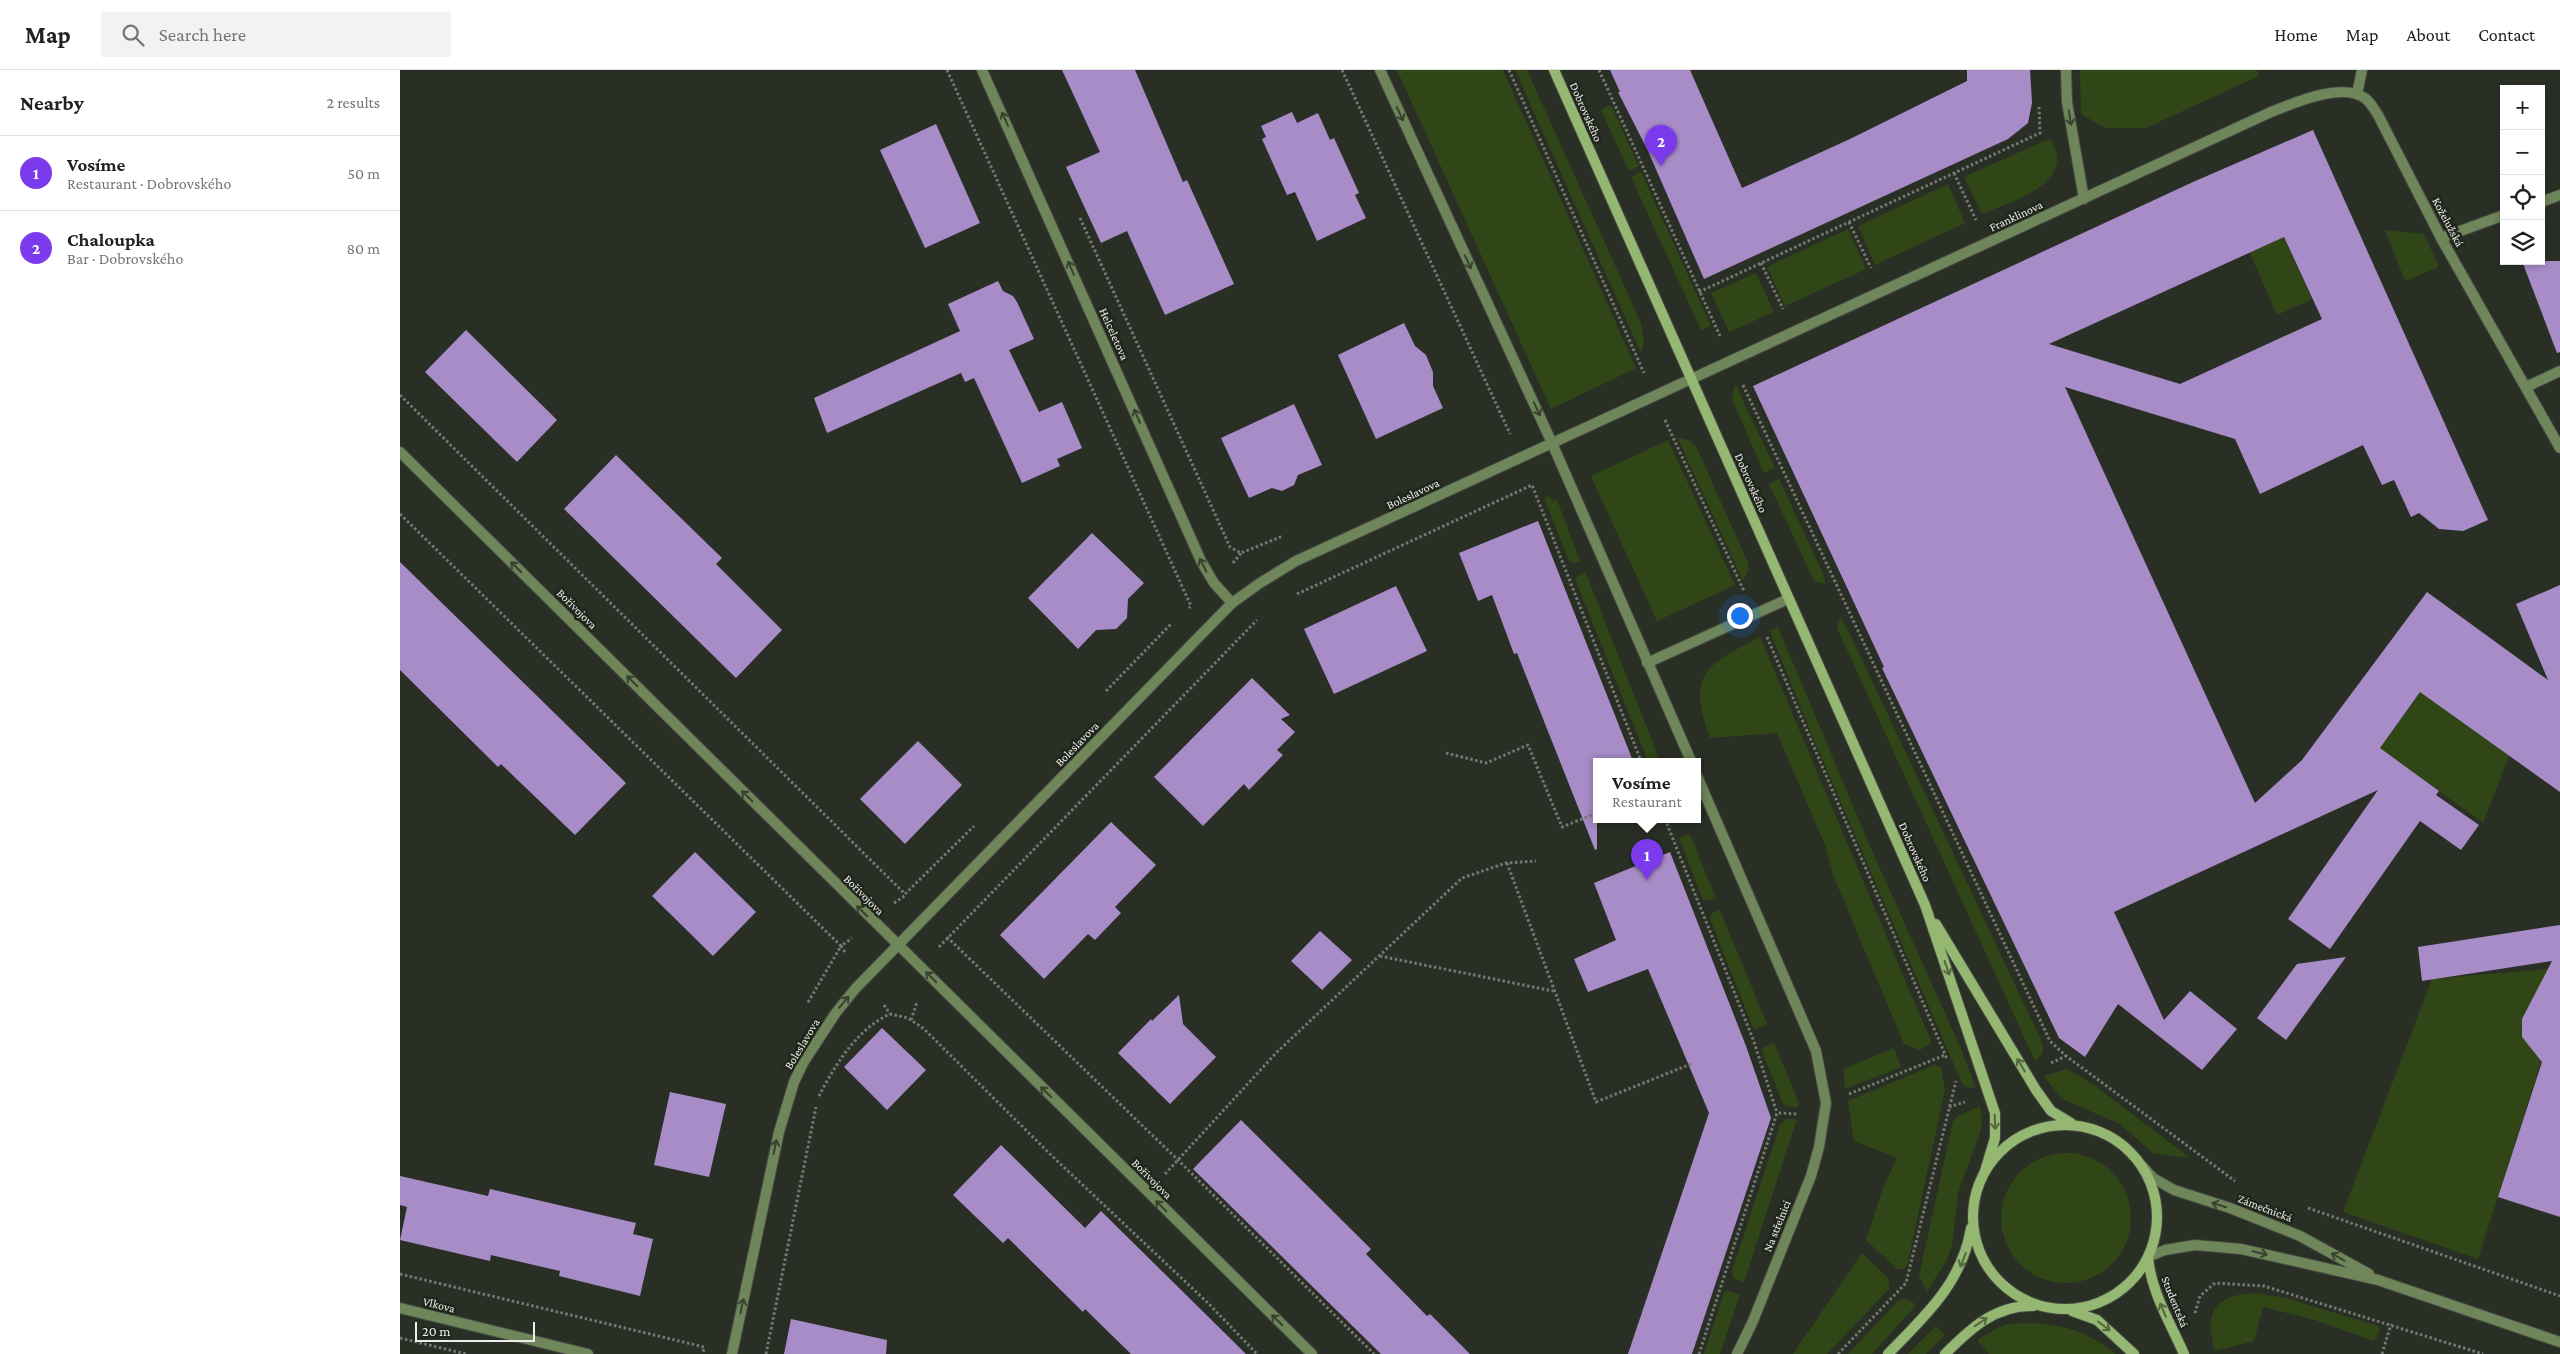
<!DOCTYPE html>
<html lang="en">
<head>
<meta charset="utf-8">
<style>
  body { margin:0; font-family:"Crimson Pro",serif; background:#f2f2f2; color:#202124 }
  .controls { position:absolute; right:15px; top:15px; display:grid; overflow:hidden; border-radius:0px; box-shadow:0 2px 8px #0003 }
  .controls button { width:45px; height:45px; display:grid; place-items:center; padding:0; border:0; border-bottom:1px solid #e0e0e0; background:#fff; color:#202124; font:25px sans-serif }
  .scale { position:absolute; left:15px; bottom:12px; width:120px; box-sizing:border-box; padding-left:5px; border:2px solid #ecefe9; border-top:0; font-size:14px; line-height:18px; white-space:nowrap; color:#ecefe9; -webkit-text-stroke:4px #21261c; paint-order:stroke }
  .you { position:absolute; left:1339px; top:545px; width:18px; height:18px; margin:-12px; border:4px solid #fff; border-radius:50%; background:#1a73e8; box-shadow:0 0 0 8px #1a73e833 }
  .badge { display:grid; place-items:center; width:32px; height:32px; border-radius:50%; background:#7c3aed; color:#fff; font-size:16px; font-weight:700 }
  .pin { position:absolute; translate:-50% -41px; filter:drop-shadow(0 1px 2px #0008) }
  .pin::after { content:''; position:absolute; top:26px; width:18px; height:15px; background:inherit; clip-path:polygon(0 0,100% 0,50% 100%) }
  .popup { position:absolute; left:1193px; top:688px; width:108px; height:65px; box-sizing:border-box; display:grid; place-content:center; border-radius:0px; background:#fff; filter:drop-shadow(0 1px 4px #0005); font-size:16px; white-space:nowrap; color:#757577 }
  .popup b { font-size:19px; color:#202124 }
  .popup::after { content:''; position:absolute; left:50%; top:100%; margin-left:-10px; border:10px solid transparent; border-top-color:#fff }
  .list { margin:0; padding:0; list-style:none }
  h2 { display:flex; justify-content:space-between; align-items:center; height:65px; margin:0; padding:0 20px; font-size:21px }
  h2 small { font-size:16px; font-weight:400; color:#757577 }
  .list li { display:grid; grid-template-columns:32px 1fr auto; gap:15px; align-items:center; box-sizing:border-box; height:75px; padding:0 20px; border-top:1px solid #e0e0e0 }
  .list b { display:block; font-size:19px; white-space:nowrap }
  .list p { margin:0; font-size:16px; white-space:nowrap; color:#757577 }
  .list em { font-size:16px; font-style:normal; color:#757577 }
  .icon { flex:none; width:28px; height:28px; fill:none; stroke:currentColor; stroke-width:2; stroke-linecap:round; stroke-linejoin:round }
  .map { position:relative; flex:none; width:2160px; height:1284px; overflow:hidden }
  header { display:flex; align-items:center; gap:30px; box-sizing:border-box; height:70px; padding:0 25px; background:#fff; border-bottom:1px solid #e0e0e0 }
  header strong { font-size:24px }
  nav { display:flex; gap:28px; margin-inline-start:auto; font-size:18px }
  .search { width:350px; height:45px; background:#f2f2f2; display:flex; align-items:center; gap:12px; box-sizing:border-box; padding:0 18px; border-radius:0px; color:#757577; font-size:19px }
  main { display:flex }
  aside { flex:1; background:#fff }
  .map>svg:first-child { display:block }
  .green { fill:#304616 }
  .building { fill:#a78cc7; fill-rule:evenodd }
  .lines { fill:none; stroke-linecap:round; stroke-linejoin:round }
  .street-casing { stroke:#454a41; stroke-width:12 }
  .secondary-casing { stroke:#454a41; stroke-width:12 }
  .path { stroke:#747971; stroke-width:3; stroke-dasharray:2.5 2.5; stroke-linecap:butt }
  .street { stroke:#6f855a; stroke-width:10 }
  .secondary { stroke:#94b771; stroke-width:10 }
  .oneway { stroke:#38422f }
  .oneway2 { stroke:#556742 }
  .labels { text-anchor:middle; stroke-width:5; stroke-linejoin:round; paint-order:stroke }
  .street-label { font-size:12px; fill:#ecefe9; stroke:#21261c }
</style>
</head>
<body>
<header>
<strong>Map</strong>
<div class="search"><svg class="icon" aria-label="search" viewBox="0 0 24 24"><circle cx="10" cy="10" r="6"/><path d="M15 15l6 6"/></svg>Search here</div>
<nav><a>Home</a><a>Map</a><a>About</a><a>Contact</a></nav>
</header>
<main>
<aside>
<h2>Nearby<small>2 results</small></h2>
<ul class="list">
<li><span class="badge">1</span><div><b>Vosíme</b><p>Restaurant · Dobrovského</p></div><em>50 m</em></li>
<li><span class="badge">2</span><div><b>Chaloupka</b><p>Bar · Dobrovského</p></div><em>80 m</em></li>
</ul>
</aside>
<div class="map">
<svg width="2160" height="1284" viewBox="0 0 2160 1284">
  <rect width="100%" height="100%" fill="#2a2f26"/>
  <g class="green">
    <path d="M 997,0 L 1103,0 L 1236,298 L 1151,339 Z"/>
    <path d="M 1115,0 L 1127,0 L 1241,253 L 1244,272 L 1241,283 Z"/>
    <path d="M 1680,0 L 1857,0 L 1859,6 L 1746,58 L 1705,58 L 1681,44 Z"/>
    <path d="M 1211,35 L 1239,96 L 1229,101 L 1201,40 Z"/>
    <path d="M 1652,70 C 1653,75 1656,80 1657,85 C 1662,118 1605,134 1582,144 L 1564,107 L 1644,71 Z"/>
    <path d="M 1241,102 L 1311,256 L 1301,260 L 1231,107 Z"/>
    <path d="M 1548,114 L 1565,153 L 1475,195 L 1458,156 Z"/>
    <path d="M 1448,159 L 1466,199 L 1385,236 L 1367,197 Z"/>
    <path d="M 1985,160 L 2024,164 L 2039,197 L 2005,211 Z"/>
    <path d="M 1881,161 L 1912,229 L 1877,245 L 1843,167 Z"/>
    <path d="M 1356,203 L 1374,242 L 1329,262 L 1311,223 Z"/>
    <path d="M 1335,314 L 1375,398 L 1364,403 L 1332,329 Z"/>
    <path d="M 1277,367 L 1288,370 L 1296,376 L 1348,493 L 1348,501 L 1343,511 Z"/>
    <path d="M 1268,370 L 1335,515 L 1257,551 L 1191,406 Z"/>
    <path d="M 1379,409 L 1421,499 L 1426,514 L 1414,511 L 1369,414 Z"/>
    <path d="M 1149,425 L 1152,431 L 1157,430 L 1180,491 L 1174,493 L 1169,491 L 1144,428 Z"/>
    <path d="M 1185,501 L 1260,691 L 1248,691 L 1175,509 Z"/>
    <path d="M 1440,547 L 1450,564 L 1640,968 C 1644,978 1645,984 1635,991 L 1437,558 Z"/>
    <path d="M 1378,557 L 1469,774 L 1561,979 L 1576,1018 L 1565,1017 L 1561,1011 L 1411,663 L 1370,561 Z"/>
    <path d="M 1360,567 L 1530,969 L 1531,973 L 1520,980 L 1504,974 L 1433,805 L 1425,775 L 1377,663 L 1310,668 C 1286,604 1306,595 1360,567 Z"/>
    <path d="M 2040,594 L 2109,686 L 2083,753 L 1980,678 Z"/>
    <path d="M 1290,764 L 1316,829 L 1303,830 L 1279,768 Z"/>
    <path d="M 1320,840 L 1367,954 L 1354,960 L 1310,849 L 1312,843 Z"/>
    <path d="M 2157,898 L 2122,949 L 2122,967 L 2144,983 L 2078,1189 L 1943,1142 L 2032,909 Z"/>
    <path d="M 1374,973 L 1399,1033 L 1398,1037 L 1388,1037 L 1383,1034 L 1361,979 Z"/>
    <path d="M 1494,978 L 1501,997 L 1445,1019 L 1443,999 Z"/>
    <path d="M 1534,995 L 1541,997 L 1545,1020 L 1507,1196 L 1504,1199 L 1497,1199 L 1466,1170 L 1483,1118 L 1497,1088 L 1454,1071 L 1448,1031 Z"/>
    <path d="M 1667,999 L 1694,1015 L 1789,1087 L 1788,1088 L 1753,1083 L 1720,1054 L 1662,1029 L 1644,1006 Z"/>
    <path d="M 1580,1036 L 1582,1053 L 1580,1063 L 1558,1123 L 1552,1176 L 1547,1190 L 1527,1221 L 1519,1206 L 1553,1051 L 1560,1045 Z"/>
    <path d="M 1386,1049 L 1397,1049 L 1344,1212 L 1333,1208 L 1332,1201 L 1380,1055 Z"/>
    <circle cx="1666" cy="1148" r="65"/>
    <path d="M 1462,1183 L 1489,1209 L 1489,1219 L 1427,1284 L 1393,1284 Z"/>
    <path d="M 1328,1221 L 1340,1224 L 1320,1284 L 1304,1284 L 1324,1223 Z"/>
    <path d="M 1855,1223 L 1886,1228 L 1981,1257 L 1974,1271 L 1915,1250 L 1863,1237 L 1854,1271 L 1815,1281 C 1804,1243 1814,1225 1855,1223 Z"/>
    <path d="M 1508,1229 L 1516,1235 L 1472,1284 L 1448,1284 L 1499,1230 Z"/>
    <path d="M 1607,1254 C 1649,1251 1682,1256 1715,1284 L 1589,1284 L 1577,1270 L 1597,1258 Z"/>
    <path d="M 1536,1256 L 1545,1265 L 1526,1284 L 1508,1284 Z"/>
  </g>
  <g class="building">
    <path d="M 662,0 L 735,0 L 783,112 L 787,110 L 834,214 L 765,245 L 727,161 L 701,173 L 666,97 L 700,82 Z"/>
    <path d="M 1210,0 L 1290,0 L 1342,118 L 1450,69 L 1567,11 L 1567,0 L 1630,0 L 1632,33 L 1628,53 L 1608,69 L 1304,209 L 1248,81 L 1218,22 L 1220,22 Z"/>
    <path d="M 892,42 L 897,53 L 918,43 L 930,70 L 934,68 L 959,123 L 955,125 L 966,148 L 917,171 L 895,122 L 887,125 L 862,69 L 866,67 L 861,56 Z"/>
    <path d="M 536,54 L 580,153 L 525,178 L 480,80 Z"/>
    <path d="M 1913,60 L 2088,450 L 2063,461 L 2039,459 L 2019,443 L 2011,447 L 1994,410 L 1982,415 L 1963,375 L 1860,424 L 1835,369 L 1665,317 L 1855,733 L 1902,690 L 2027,522 L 2148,610 L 2116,534 L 2160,515 L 2160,722 L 2020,622 L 1980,678 L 2039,721 L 2036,725 L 2079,755 L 2061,780 L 2020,751 L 1930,879 L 1888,849 L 1978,720 L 1714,842 L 1764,950 L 1790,921 L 1837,959 L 1802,1000 L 1718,934 L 1685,987 L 1659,968 L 1482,598 L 1484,597 L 1353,316 L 1793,112 ZM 1884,167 L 1922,249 L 1780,314 L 1649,274 Z"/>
    <path d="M 2122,191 L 2160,191 L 2160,282 L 2157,283 Z"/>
    <path d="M 598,211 L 603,221 L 613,226 L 617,232 L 634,269 L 609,280 L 639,342 L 662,332 L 682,378 L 657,389 L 660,396 L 622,413 L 574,308 L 565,312 L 561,303 L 427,363 L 414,328 L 560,261 L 548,234 Z"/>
    <path d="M 1004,253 L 1015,276 L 1026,285 L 1033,302 L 1033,316 L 1043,338 L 976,369 L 938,285 Z"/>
    <path d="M 66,260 L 157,350 L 117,392 L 25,302 Z"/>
    <path d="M 894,334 L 922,395 L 898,405 L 894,415 L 882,421 L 872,418 L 849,428 L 821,368 Z"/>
    <path d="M 216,385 L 322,488 L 316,494 L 382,560 L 336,608 L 164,439 Z"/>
    <path d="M 1138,451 L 1233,691 L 1197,691 L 1197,779 L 1195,780 L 1117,583 L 1114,584 L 1092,525 L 1078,531 L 1059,483 Z"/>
    <path d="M 692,463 L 744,513 L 728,529 L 727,548 L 716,559 L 696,560 L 678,579 L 628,528 Z"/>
    <path d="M 0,492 L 226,713 L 175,765 L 101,694 L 98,697 L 0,600 Z"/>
    <path d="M 996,516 L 1027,581 L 934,624 L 904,559 Z"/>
    <path d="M 852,608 L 890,645 L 881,649 L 895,662 L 877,680 L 883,685 L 849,720 L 844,714 L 803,756 L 754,707 Z"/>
    <path d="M 518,671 L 562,715 L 505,774 L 460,729 Z"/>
    <path d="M 711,752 L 756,795 L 715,837 L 721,843 L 695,870 L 688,864 L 644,909 L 600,865 Z"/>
    <path d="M 295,782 L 356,842 L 313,886 L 252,826 Z"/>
    <path d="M 1270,782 L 1346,976 L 1371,1048 L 1292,1284 L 1228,1284 L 1309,1043 L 1248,899 L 1188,922 L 1174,889 L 1216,870 L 1194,813 Z"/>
    <path d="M 2160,855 L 2160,1147 L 2098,1127 L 2142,992 L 2122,967 L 2122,949 L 2152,891 L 2022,911 L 2018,877 Z"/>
    <path d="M 920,861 L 952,890 L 922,920 L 891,891 Z"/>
    <path d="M 1946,887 L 1886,970 L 1857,948 L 1897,894 Z"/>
    <path d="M 779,925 L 783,954 L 816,987 L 770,1034 L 718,983 L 751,949 L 752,951 Z"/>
    <path d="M 482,958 L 526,1000 L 487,1040 L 444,997 Z"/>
    <path d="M 270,1022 L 326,1034 L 309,1107 L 254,1095 Z"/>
    <path d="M 841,1050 L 971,1179 L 966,1184 L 1027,1246 L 1030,1244 L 1070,1284 L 981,1284 L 793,1099 Z"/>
    <path d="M 601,1075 L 685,1158 L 701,1141 L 846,1284 L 731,1284 L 685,1239 L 683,1242 L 608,1168 L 603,1173 L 553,1125 Z"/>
    <path d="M 0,1106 L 88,1126 L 90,1119 L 236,1153 L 233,1164 L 253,1169 L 240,1226 L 159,1206 L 160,1201 L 91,1185 L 90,1191 L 0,1170 L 7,1137 L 0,1135 Z"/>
    <path d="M 391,1249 L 487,1270 L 486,1284 L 384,1284 Z"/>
  </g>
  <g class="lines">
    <defs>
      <g id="street">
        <path d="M 582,0 L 801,491 L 814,513 L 832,533"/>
        <path d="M 980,0 L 1152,373 L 1291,691"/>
        <path d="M 1666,0 L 1667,32 L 1684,129"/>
        <path d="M 1957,24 L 1962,0"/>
        <path d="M 2141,132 L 2160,125"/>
        <path d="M 2041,168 L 2104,145"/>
        <path d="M 2126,317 L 2160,301"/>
        <path d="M 0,382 L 912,1284"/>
        <path d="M 1247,593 L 1388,529"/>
        <path d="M 1297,706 L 1416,981 L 1426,1033 L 1419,1077 L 1411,1106 L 1353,1251 L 1337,1284"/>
        <path d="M 1741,1095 L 1753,1108 L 1774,1120 L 1830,1138 L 1900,1166 L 1969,1204"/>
        <path d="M 1748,1187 L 1765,1180 L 1795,1175 L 1841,1179 L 1978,1210 L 2160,1272"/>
        <path d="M 0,1238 L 188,1284"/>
        <path d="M 332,1284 L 379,1062 L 394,1012 L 403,993 L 435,944 L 455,919 L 832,533 L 860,513 L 896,491 L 1871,42 C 1894,33 1943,11 1966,29 C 1971,33 1974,39 1978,45 L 2041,168 L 2160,378"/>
      </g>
      <g id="secondary">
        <path d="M 1154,0 L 1525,835 L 1595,1043 L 1595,1068 L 1585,1101"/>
        <path d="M 1536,854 L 1636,1020 L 1651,1041 L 1671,1053"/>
        <circle cx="1665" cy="1147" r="92"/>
        <path d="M 1748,1187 C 1751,1222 1770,1252 1784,1284"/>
        <path d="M 1672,1241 L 1697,1250 L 1734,1284"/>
        <path d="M 1488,1284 C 1525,1246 1562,1213 1571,1158"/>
        <path d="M 1545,1284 C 1570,1259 1595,1235 1633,1236"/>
      </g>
    </defs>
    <use href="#street" class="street-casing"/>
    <use href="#secondary" class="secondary-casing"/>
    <g class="path">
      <path d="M 547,0 L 791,536 L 789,538"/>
      <path d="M 942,0 L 1110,364"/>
      <path d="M 1109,0 L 1244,303"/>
      <path d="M 1199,0 L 1320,266"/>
      <path d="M 1554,103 L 1576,150"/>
      <path d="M 680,148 L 830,477 L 841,483 L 883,466"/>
      <path d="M 1449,152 L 1471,198"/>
      <path d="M 1361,193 L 1383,239"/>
      <path d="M 1299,222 L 1640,63 L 1639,37"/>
      <path d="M 1343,315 L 1650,971 L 1666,986 L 1835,1111"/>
      <path d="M 0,325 L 505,824 L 574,756"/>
      <path d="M 1265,350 L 1344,521"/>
      <path d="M 0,444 L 441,876 L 407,934"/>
      <path d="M 833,493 L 841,483"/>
      <path d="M 897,524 L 1132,415 L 1241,691"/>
      <path d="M 1367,567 L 1547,989"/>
      <path d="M 706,621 L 771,554"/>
      <path d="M 1046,683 L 1086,693 L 1128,675 L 1162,757 L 1197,743"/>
      <path d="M 1265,749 L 1353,969 L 1377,1043"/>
      <path d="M 1107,793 L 1196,1032 L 1291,994"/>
      <path d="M 494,833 L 506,825"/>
      <path d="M 547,867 L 778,1090 L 974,1284"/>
      <path d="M 539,877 L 857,550"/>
      <path d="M 445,882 L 441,876 L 452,868"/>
      <path d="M 980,886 L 1153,921"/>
      <path d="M 484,935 L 490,944"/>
      <path d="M 511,950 L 517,932"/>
      <path d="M 1651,993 L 1666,986"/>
      <path d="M 1449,1024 L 1545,985"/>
      <path d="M 419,1026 C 435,995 457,959 490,944 L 508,948 L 524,959 L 651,1085 L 809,1234 L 857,1284"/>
      <path d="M 1549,1037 L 1565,1032"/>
      <path d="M 765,1104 L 877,982 L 1062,808 L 1106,793 L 1136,791"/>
      <path d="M 1908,1138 L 2160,1226"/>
      <path d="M 0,1204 L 304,1277 L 303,1284"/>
      <path d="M 1795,1243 L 1800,1226 L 1815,1213 L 1864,1216 L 2083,1284"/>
      <path d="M 0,1268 L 66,1284"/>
      <path d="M 366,1284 L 416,1037"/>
      <path d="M 1299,1284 L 1377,1043 L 1397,1044"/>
      <path d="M 1438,1284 L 1506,1213 L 1556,1011"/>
      <path d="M 1982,1284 L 1991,1254"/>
    </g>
    <use href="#street" class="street"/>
    <use href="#secondary" class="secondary"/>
  </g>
  <defs><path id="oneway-shaft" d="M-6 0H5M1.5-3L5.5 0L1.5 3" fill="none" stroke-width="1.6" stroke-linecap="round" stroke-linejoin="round" transform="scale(1.25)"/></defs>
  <g class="oneway">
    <use href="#oneway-shaft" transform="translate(1000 44) rotate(65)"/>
    <use href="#oneway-shaft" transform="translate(1670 48) rotate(81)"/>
    <use href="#oneway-shaft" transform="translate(605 49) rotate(-114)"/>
    <use href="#oneway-shaft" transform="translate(1068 192) rotate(65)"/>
    <use href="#oneway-shaft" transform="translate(671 198) rotate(-114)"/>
    <use href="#oneway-shaft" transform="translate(1137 339) rotate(65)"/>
    <use href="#oneway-shaft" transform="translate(737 346) rotate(-114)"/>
    <use href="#oneway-shaft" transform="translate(803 495) rotate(-117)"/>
    <use href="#oneway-shaft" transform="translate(116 497) rotate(-135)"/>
    <use href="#oneway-shaft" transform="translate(232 611) rotate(-135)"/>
    <use href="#oneway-shaft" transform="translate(347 726) rotate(-135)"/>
    <use href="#oneway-shaft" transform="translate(462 841) rotate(-135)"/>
    <use href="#oneway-shaft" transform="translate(531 907) rotate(-135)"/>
    <use href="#oneway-shaft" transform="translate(444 932) rotate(-50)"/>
    <use href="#oneway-shaft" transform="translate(646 1022) rotate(-135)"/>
    <use href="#oneway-shaft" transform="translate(375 1077) rotate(-78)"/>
    <use href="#oneway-shaft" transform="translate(1819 1135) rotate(-162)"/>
    <use href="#oneway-shaft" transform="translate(761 1136) rotate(-135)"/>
    <use href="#oneway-shaft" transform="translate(1860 1183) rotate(13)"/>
    <use href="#oneway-shaft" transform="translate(1938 1187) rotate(-150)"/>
    <use href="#oneway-shaft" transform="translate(342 1236) rotate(-78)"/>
    <use href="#oneway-shaft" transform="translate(877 1250) rotate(-135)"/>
  </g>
  <g class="oneway2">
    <use href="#oneway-shaft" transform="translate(1547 898) rotate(71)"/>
    <use href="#oneway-shaft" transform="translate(1621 995) rotate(-121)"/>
    <use href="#oneway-shaft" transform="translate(1595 1052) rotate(88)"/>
    <use href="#oneway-shaft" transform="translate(1563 1190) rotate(112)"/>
    <use href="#oneway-shaft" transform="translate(1763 1240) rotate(-113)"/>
    <use href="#oneway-shaft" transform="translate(1581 1252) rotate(-34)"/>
    <use href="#oneway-shaft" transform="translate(1704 1256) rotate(37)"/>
  </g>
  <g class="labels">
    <g class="street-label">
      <text transform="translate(1186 42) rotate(66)" y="4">Dobrovského</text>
      <text transform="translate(1616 146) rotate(-25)" y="4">Franklinova</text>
      <text transform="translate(2048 152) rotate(62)" y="4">Koželužská</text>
      <text transform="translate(714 264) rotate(66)" y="4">Helceletova</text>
      <text transform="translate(1351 413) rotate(66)" y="4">Dobrovského</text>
      <text transform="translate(1013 424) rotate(-25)" y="4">Boleslavova</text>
      <text transform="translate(177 539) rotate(45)" y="4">Bořivojova</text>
      <text transform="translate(677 674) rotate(-46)" y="4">Boleslavova</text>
      <text transform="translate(1515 782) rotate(66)" y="4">Dobrovského</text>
      <text transform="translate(464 825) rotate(45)" y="4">Bořivojova</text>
      <text transform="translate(402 974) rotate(-59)" y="4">Boleslavova</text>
      <text transform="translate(752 1109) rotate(45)" y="4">Bořivojova</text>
      <text transform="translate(1865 1138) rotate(21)" y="4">Zámečnická</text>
      <text transform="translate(1377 1156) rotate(-68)" y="4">Na střelnici</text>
      <text transform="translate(1775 1232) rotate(68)" y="4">Studentská</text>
      <text transform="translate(39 1235) rotate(14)" y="4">Vlkova</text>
    </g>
  </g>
</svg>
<div class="controls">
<button>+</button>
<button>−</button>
<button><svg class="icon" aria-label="locate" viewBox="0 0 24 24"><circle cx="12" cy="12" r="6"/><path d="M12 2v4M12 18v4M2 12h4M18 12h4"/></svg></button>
<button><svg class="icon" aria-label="layers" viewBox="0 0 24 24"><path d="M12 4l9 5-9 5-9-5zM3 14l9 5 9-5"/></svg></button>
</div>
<div class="scale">20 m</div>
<div class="you"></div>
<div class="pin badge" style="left:1247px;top:810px">1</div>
<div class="popup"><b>Vosíme</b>Restaurant</div>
<div class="pin badge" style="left:1261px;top:96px">2</div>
</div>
</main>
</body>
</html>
